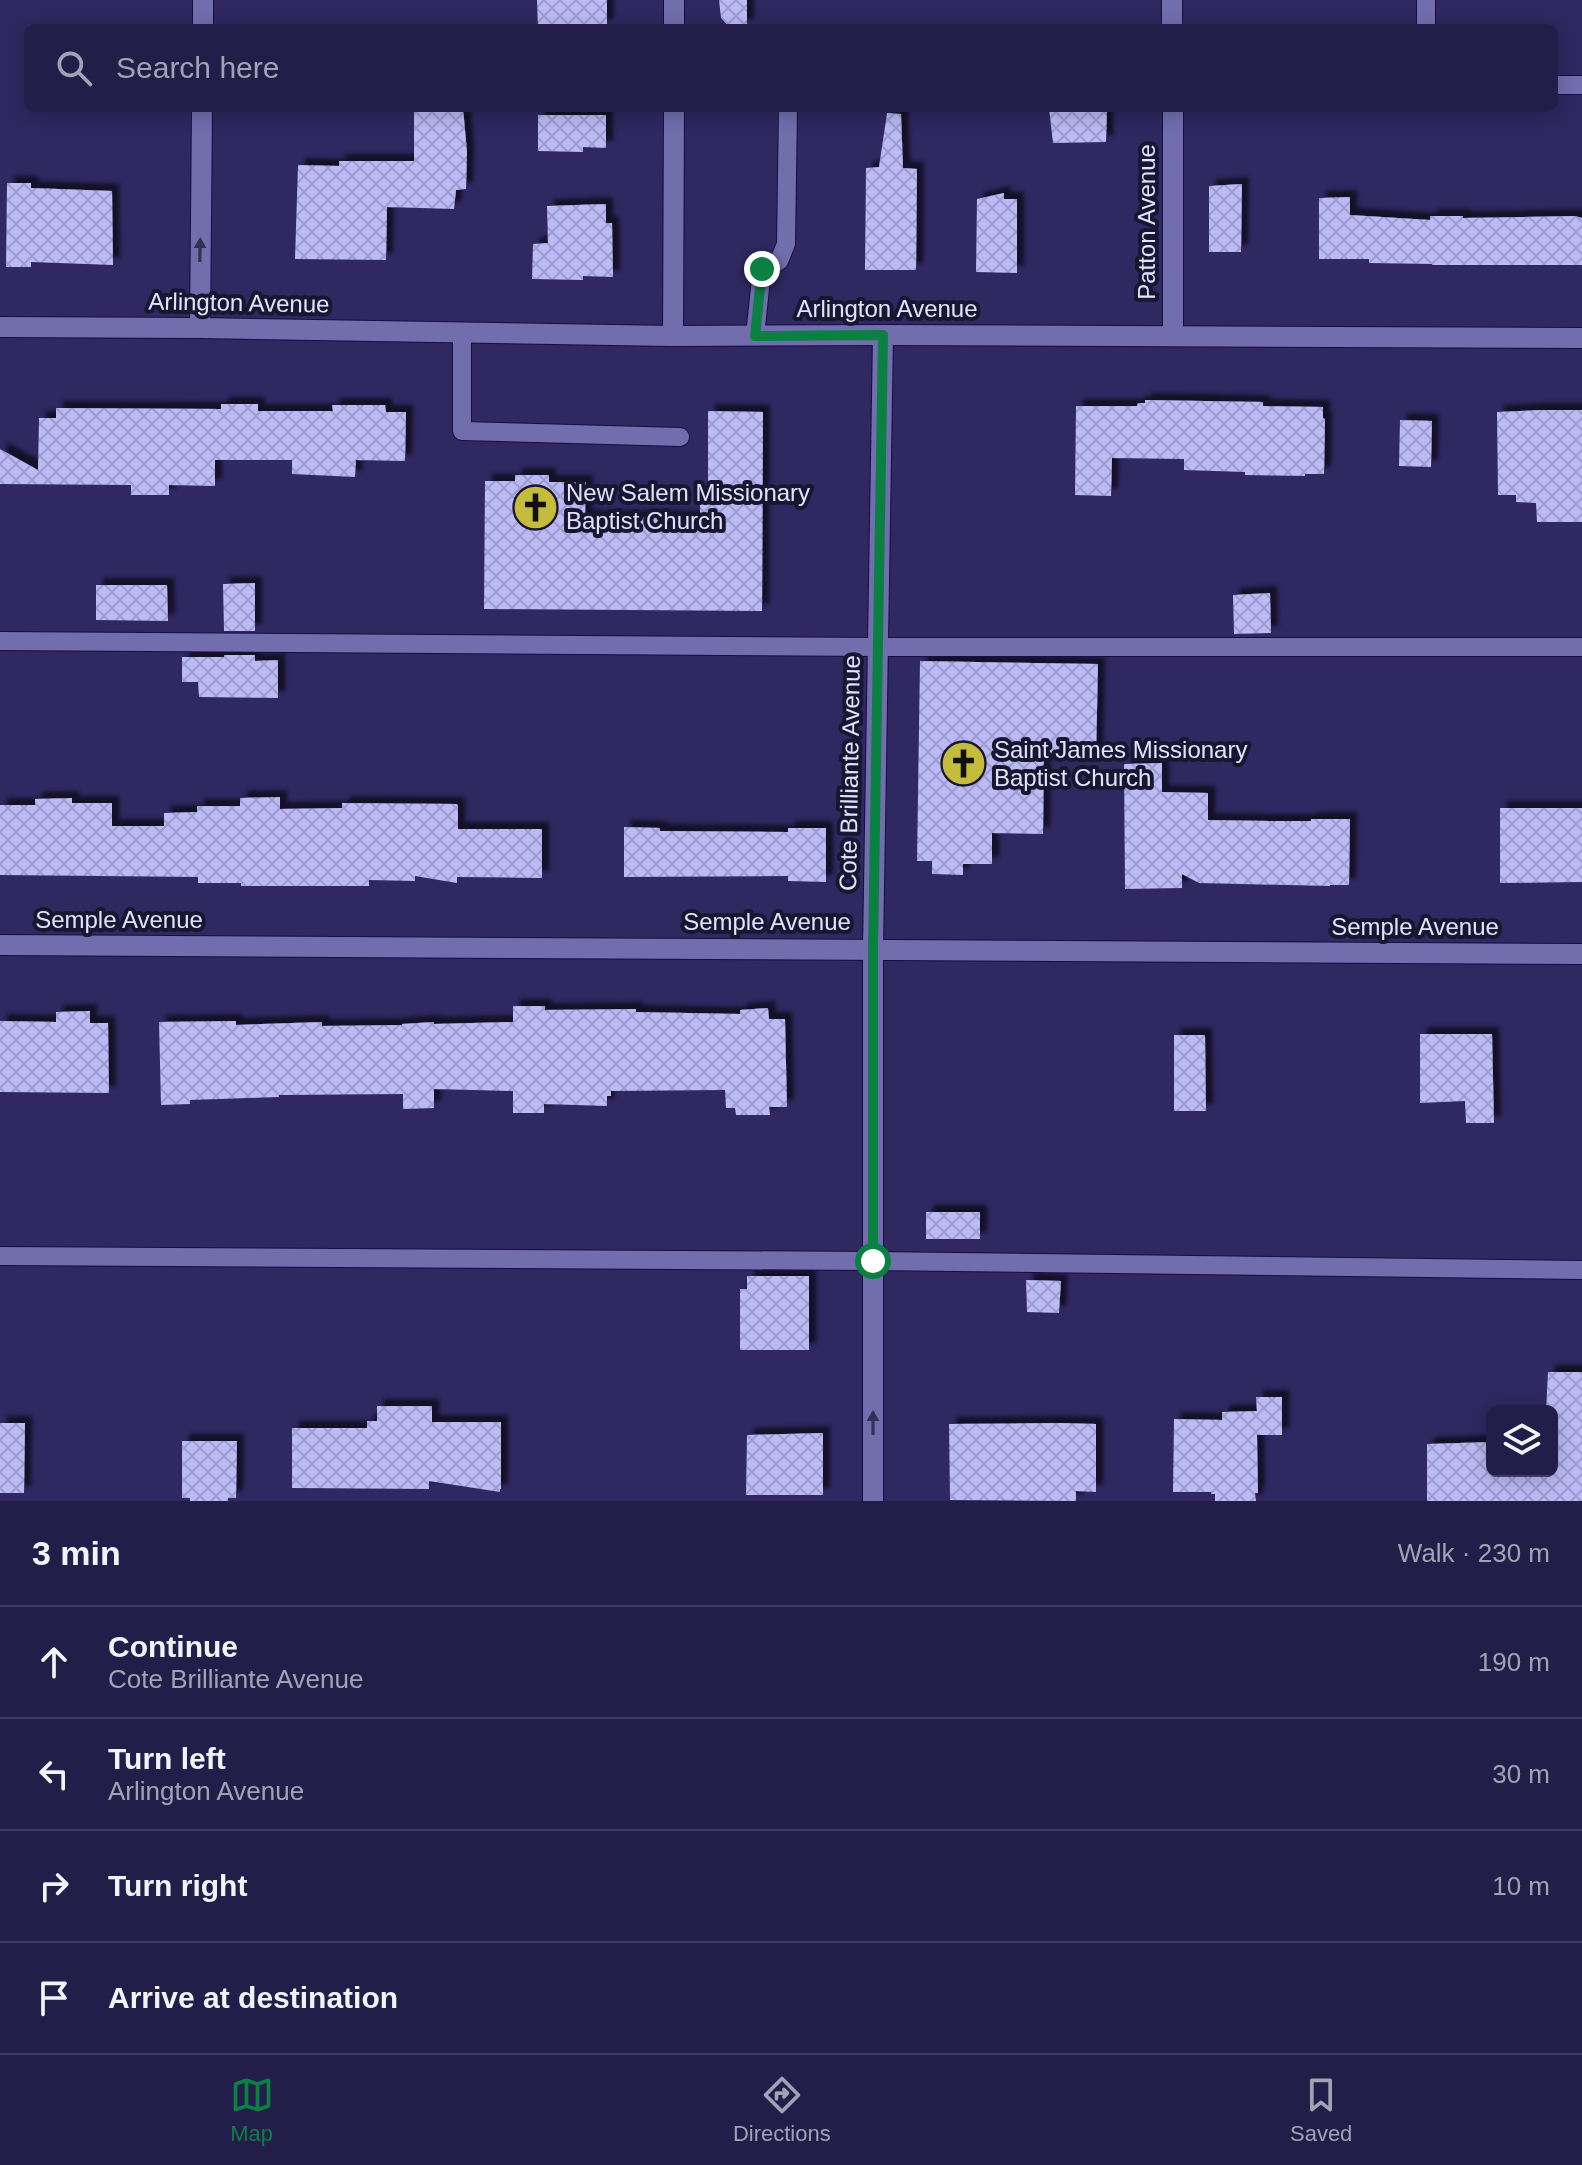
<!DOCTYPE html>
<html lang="en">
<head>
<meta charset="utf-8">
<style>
  body { margin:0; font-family:Arial,sans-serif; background:#2b2750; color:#f1f3f6 }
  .controls { position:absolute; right:24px; bottom:24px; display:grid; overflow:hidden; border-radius:12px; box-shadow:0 4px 20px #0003 }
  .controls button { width:72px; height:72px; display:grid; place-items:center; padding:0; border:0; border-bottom:2px solid #403c61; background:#231e49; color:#f1f3f6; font:40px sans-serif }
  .stop { position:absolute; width:24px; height:24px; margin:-18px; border:6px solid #0b8043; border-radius:50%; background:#fff }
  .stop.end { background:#0b8043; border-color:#fff; box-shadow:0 2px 8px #0008 }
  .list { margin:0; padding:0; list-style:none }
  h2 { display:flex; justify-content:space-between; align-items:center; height:104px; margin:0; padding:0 32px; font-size:34px }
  h2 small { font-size:26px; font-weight:400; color:#a3a2b4 }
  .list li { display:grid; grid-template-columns:52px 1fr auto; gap:24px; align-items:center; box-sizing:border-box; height:112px; padding:0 32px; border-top:2px solid #403c61 }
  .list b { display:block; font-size:30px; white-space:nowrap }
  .list p { margin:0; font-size:26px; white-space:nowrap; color:#a3a2b4 }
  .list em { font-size:26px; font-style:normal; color:#a3a2b4 }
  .icon { flex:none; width:44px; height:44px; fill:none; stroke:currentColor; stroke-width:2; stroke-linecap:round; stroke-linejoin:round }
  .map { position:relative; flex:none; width:1582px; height:1501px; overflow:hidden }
  .search { position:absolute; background:#231e49; box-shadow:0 4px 20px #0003; left:24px; right:24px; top:24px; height:88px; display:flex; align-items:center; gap:20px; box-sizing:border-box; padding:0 28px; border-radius:12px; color:#a3a2b4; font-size:30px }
  .sheet { height:552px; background:#231e49 }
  nav { display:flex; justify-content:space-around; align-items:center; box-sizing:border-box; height:112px; border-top:2px solid #403c61; background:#231e49; font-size:22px; color:#a3a2b4 }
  nav a { display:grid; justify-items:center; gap:4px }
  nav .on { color:#0b8043 }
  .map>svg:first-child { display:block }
  .building { fill:url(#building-cross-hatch); filter:url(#shadow) }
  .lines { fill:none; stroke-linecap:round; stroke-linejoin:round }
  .lane-casing { stroke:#190c44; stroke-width:20 }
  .street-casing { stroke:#190c44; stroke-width:22 }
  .lane { stroke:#726eae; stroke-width:18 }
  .street { stroke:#726eae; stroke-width:20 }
  .oneway { fill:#333056 }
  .route { stroke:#0b8043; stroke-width:10 }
  .labels { text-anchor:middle; stroke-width:8; stroke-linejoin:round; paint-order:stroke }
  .street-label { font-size:24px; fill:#e2e2ff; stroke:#181630 }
  .poi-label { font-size:24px; fill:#e2e2ff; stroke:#181630; text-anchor:start }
</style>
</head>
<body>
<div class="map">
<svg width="1582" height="1501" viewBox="0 0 1582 1501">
  <defs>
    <pattern id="building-cross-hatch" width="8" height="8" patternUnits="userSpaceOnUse" patternTransform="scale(2)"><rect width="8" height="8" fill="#bbbaf6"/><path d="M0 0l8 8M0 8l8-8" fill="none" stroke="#9d9ccc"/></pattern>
    <filter id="shadow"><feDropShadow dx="7" dy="-7" stdDeviation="2" flood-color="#0009"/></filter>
  </defs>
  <rect width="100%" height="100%" fill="#2f2861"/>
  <g class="building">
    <path d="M 537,0 L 607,0 L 607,26 L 538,28 Z"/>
    <path d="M 719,0 L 747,0 L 747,26 L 729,27 L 721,18 Z"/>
    <path d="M 414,108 L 463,108 L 467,152 L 466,189 L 456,190 L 454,209 L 387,207 L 386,260 L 295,259 L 298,165 L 339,166 L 339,161 L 414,161 Z"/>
    <path d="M 1049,108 L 1107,108 L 1106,142 L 1053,143 Z"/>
    <path d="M 887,113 L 901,114 L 903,168 L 917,169 L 916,270 L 865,270 L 866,168 L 879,167 Z"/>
    <path d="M 538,115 L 606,115 L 606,148 L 583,147 L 583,152 L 538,151 Z"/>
    <path d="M 7,183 L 31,183 L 31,188 L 112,191 L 113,265 L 31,262 L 31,267 L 6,267 Z"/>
    <path d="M 1242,184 L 1241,252 L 1209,252 L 1209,186 Z"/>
    <path d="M 1004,193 L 1004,199 L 1017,199 L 1017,273 L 976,272 L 977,199 Z"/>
    <path d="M 1350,197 L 1350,215 L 1430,220 L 1430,216 L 1463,216 L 1463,218 L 1575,216 L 1582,218 L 1582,265 L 1432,265 L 1432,264 L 1369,263 L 1369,259 L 1319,259 L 1319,198 Z"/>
    <path d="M 606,204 L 606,223 L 612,223 L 613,277 L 583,276 L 583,280 L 532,279 L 533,244 L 548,243 L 547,206 Z"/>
    <path d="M 1145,400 L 1263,402 L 1263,406 L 1323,407 L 1323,418 L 1325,419 L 1324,474 L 1305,474 L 1305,476 L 1245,475 L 1245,472 L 1184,470 L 1184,459 L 1112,458 L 1111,496 L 1075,495 L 1076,406 L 1137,406 L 1138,403 L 1145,403 Z"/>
    <path d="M 221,404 L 258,404 L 258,411 L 333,411 L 332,405 L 385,405 L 386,412 L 406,412 L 405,461 L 356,460 L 355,477 L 292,474 L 292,460 L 215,460 L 215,486 L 169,485 L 169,495 L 131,495 L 131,485 L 0,484 L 0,449 L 38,470 L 39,418 L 56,418 L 56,408 L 221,409 Z"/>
    <path d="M 1540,410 L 1582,410 L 1582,522 L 1537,522 L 1536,503 L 1516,502 L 1516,495 L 1498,495 L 1497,412 Z"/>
    <path d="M 708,411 L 763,412 L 762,611 L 484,609 L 485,481 L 515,481 L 515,475 L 549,475 L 549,482 L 586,482 L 585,517 L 700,518 L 700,497 L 708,497 Z"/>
    <path d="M 1400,420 L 1432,421 L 1431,467 L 1399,466 Z"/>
    <path d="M 255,583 L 255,631 L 224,631 L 223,584 Z"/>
    <path d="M 96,585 L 167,585 L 168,621 L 96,620 Z"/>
    <path d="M 1270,593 L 1271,633 L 1234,634 L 1233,595 Z"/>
    <path d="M 224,655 L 255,655 L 255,661 L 278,660 L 278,698 L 199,697 L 198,682 L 182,682 L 182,657 L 224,657 Z"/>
    <path d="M 920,661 L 1098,664 L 1096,756 L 1044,755 L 1043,834 L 992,833 L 992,864 L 963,864 L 963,875 L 932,874 L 932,861 L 917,861 Z"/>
    <path d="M 1162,763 L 1162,792 L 1208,793 L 1208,820 L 1269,821 L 1311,821 L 1311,819 L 1350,819 L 1349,885 L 1330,885 L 1330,886 L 1199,883 L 1182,874 L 1182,888 L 1125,889 L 1124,764 Z"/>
    <path d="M 280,797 L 280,809 L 342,808 L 342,803 L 456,804 L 458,805 L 458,829 L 542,829 L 542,878 L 457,877 L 457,883 L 415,876 L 415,881 L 369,880 L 369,886 L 241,886 L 241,883 L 198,883 L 198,877 L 0,875 L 0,805 L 35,805 L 35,799 L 72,798 L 72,803 L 112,803 L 112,826 L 164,826 L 164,813 L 197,812 L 197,806 L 240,806 L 240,798 Z"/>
    <path d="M 1500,808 L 1582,808 L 1582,882 L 1500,883 Z"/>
    <path d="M 624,827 L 660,828 L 660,831 L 788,832 L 788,828 L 826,828 L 826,882 L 788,881 L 788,876 L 624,877 Z"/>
    <path d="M 513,1006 L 545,1006 L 545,1010 L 636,1009 L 636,1012 L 740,1014 L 740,1010 L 768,1008 L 769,1019 L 785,1019 L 787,1107 L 769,1107 L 770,1115 L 736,1115 L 735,1108 L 726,1108 L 725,1090 L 611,1091 L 611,1096 L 607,1096 L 607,1106 L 544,1104 L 544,1113 L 513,1113 L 513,1091 L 434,1089 L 434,1108 L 403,1109 L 403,1094 L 279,1095 L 279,1097 L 190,1100 L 190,1104 L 161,1105 L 159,1022 L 236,1021 L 236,1025 L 322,1022 L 322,1026 L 402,1025 L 402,1024 L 434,1022 L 434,1024 L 513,1022 Z"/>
    <path d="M 90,1011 L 90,1023 L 108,1023 L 109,1093 L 0,1092 L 0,1021 L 56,1022 L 56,1012 Z"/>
    <path d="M 1420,1034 L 1492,1034 L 1494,1123 L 1466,1123 L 1465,1101 L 1420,1103 Z"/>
    <path d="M 1174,1035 L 1205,1035 L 1206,1111 L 1174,1111 Z"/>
    <rect x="926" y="1212" width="54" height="27"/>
    <path d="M 747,1276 L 809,1276 L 809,1350 L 740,1350 L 740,1289 L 747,1289 Z"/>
    <path d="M 1026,1280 L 1061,1281 L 1059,1313 L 1027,1312 Z"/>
    <path d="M 1548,1372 L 1582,1372 L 1582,1501 L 1427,1501 L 1427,1444 L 1492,1442 L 1492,1471 L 1552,1471 L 1552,1411 L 1546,1411 Z"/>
    <path d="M 1256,1397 L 1282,1397 L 1282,1435 L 1257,1435 L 1258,1493 L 1255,1493 L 1256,1501 L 1215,1501 L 1215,1494 L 1211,1494 L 1211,1492 L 1173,1492 L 1174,1419 L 1222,1420 L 1222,1412 L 1257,1411 Z"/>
    <path d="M 377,1406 L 432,1406 L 432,1422 L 501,1422 L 501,1489 L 500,1489 L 500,1492 L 429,1481 L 429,1489 L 292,1488 L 292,1428 L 367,1428 L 367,1421 L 377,1421 Z"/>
    <path d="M 0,1423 L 25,1423 L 24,1493 L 0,1493 Z"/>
    <path d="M 1060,1423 L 1096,1424 L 1096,1492 L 1076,1491 L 1076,1501 L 950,1500 L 949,1424 Z"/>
    <path d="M 823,1433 L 823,1495 L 746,1495 L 747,1435 Z"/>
    <path d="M 182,1441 L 237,1441 L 236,1498 L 228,1498 L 228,1501 L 190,1501 L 190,1498 L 182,1498 Z"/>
  </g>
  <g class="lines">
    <defs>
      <g id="lane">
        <path d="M 1426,28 L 1426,0"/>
        <path d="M 1554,85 L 1582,85"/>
        <path d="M 462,332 L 462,431 L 680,437"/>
        <path d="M 755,336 L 762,269 L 779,261 L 786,244 L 788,108"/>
        <path d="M 0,641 L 878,647 L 1582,647"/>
        <path d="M 0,1256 L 873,1261 L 1582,1270"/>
      </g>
      <g id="street">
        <path d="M 1172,0 L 1172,28"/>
        <path d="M 203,28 L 203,0"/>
        <path d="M 674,28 L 674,0"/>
        <path d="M 1173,108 L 1173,336"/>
        <path d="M 0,327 L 200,328 L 673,336 L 883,335 L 1582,338"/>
        <path d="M 200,328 L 202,108"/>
        <path d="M 673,336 L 674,108"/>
        <path d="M 0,945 L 1582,954"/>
        <path d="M 873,1501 L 873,949 L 883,335"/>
      </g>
    </defs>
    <use href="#lane" class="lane-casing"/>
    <use href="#street" class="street-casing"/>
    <use href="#lane" class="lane"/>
    <use href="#street" class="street"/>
  </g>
  <defs><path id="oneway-solid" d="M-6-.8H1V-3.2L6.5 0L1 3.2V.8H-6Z" transform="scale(2)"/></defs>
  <g class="oneway">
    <use href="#oneway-solid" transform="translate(200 250) rotate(-89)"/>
    <use href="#oneway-solid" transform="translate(873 1423) rotate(-90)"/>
  </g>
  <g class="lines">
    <path class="route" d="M 762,269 L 755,336 L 883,335 L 873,949 L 873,1261"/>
  </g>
  <defs>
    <symbol id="church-disc" viewBox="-11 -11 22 22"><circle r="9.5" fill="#c5bc3d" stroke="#181630"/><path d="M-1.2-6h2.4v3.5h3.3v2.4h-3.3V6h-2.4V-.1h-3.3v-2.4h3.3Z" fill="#111"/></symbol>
  </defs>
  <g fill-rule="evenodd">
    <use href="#church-disc" x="510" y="482" width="51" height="51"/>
    <use href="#church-disc" x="938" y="738" width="51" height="51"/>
  </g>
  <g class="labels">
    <g class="street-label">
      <text transform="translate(1147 222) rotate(-90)" y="8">Patton Avenue</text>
      <text transform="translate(239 303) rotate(1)" y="8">Arlington Avenue</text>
      <text x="887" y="317">Arlington Avenue</text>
      <text transform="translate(850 773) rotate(-89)" y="8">Cote Brilliante Avenue</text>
      <text x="119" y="928">Semple Avenue</text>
      <text x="767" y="930">Semple Avenue</text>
      <text x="1415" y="935">Semple Avenue</text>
    </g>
    <g class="poi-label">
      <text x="566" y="501">New Salem Missionary<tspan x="566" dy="28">Baptist Church</tspan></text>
      <text x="994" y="758">Saint James Missionary<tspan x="994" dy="28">Baptist Church</tspan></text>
    </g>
  </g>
</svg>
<div class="controls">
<button><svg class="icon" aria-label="layers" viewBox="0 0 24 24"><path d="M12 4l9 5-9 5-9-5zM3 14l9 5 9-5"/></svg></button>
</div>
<div class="stop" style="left:873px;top:1261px"></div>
<div class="stop end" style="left:762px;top:269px"></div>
<div class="search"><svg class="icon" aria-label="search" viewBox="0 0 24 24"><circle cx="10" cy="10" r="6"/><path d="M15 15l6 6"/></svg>Search here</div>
</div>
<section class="sheet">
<h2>3 min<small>Walk · 230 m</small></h2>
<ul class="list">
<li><svg class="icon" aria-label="ahead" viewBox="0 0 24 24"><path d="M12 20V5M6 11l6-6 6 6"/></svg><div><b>Continue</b><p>Cote Brilliante Avenue</p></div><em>190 m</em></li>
<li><svg class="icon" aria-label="left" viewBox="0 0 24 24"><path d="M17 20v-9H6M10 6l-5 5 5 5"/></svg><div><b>Turn left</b><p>Arlington Avenue</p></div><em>30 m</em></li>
<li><svg class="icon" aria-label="right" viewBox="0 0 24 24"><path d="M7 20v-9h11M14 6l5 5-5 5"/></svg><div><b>Turn right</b></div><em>10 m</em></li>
<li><svg class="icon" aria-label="arrive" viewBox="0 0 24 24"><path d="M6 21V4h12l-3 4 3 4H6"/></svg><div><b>Arrive at destination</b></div></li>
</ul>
</section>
<nav>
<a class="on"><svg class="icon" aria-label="map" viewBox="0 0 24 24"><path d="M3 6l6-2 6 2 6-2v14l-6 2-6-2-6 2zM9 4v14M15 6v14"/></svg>Map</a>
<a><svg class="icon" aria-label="directions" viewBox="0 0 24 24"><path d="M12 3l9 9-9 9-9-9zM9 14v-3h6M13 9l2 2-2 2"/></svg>Directions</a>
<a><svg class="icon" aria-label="saved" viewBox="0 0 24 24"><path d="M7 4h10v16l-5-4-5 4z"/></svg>Saved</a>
</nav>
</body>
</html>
